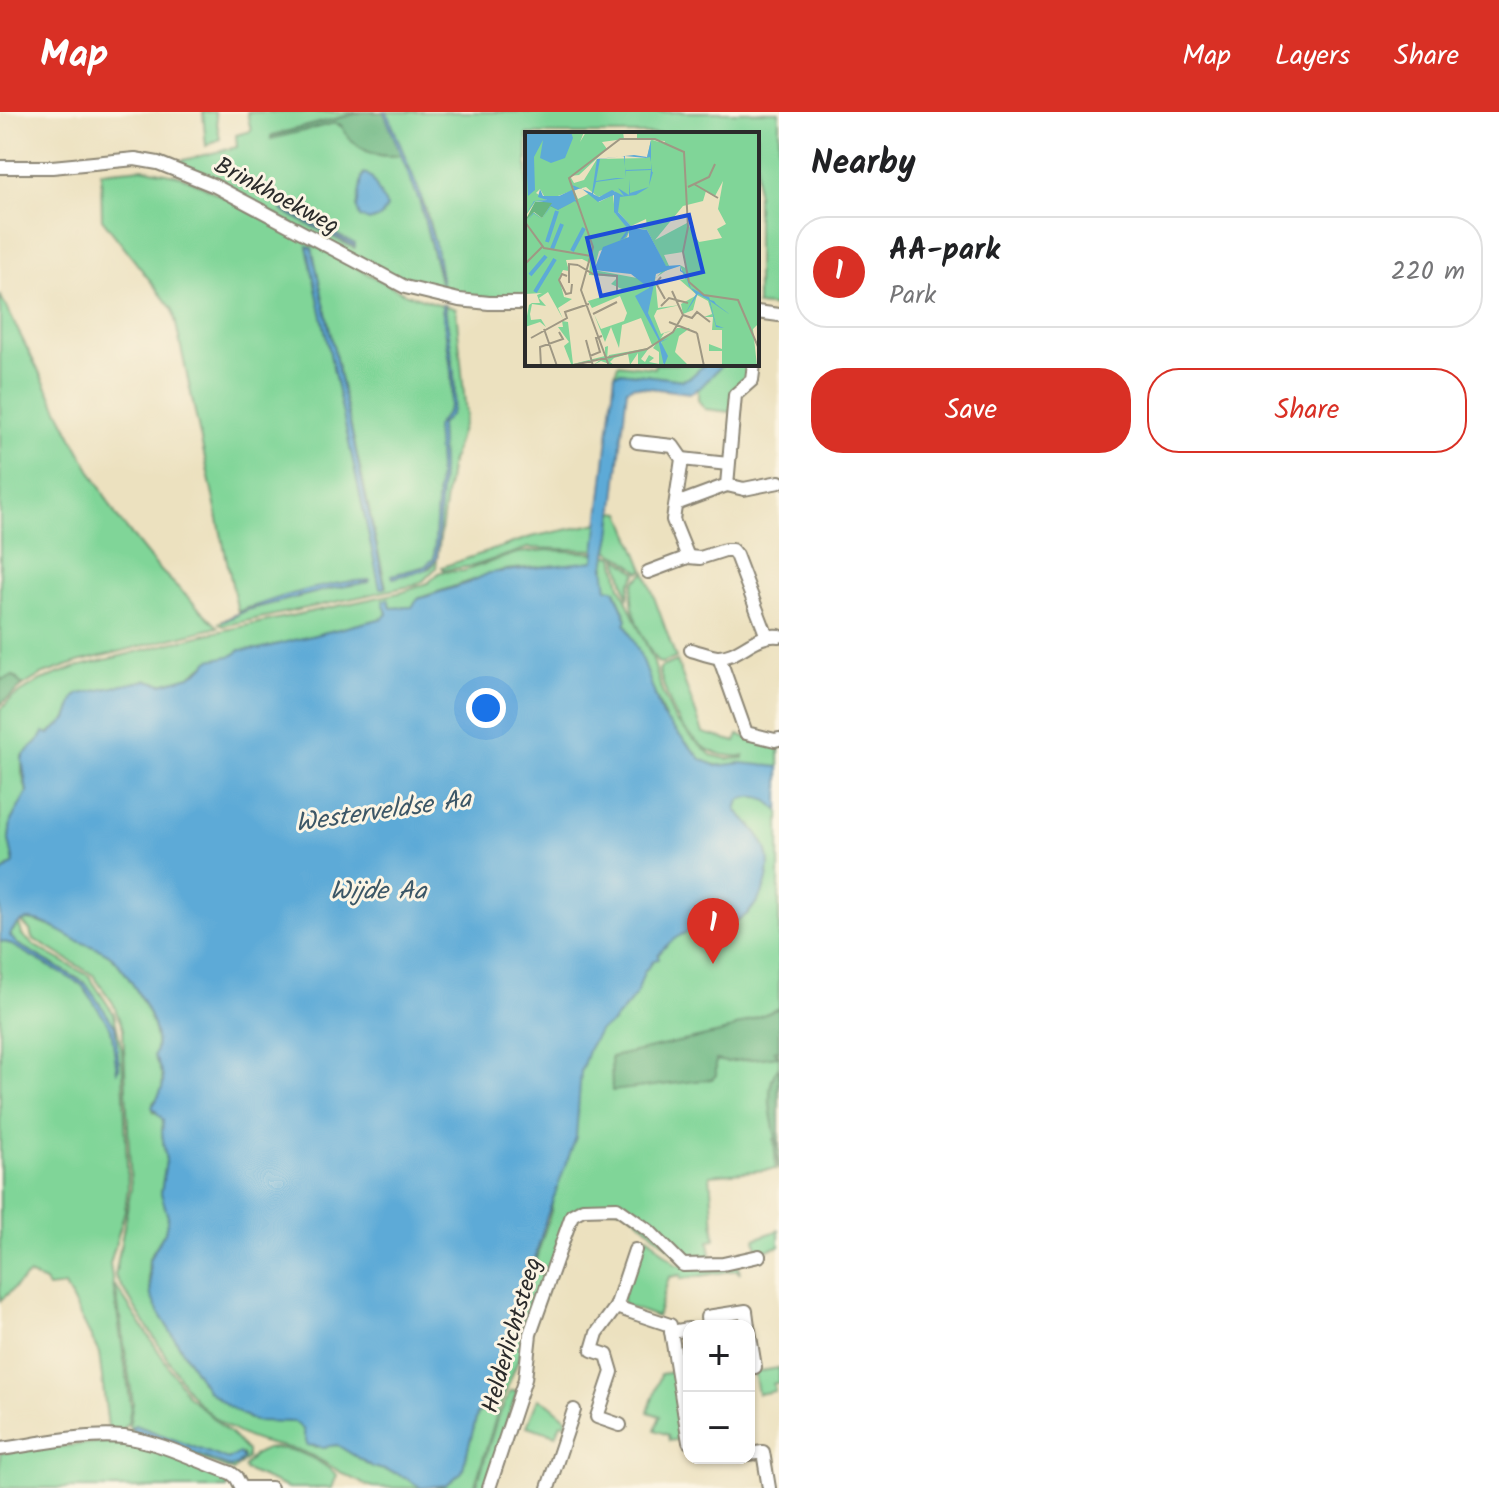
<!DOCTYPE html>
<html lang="en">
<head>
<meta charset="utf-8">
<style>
  body { margin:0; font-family:Kalam,sans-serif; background:#f2f2f2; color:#202124 }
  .controls { position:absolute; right:24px; bottom:24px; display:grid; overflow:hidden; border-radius:16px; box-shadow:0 2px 6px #0004 }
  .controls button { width:72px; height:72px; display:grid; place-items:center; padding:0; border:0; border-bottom:2px solid #e0e0e0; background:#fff; color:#202124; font:40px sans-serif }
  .you { position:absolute; left:486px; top:596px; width:28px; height:28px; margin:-20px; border:6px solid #fff; border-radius:50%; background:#1a73e8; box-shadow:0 0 0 12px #1a73e833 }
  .badge { display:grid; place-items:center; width:52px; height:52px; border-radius:50%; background:#d93025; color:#fff; font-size:26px; font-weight:700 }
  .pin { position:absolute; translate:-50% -66px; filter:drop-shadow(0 2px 4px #0008) }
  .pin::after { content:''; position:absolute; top:42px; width:28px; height:24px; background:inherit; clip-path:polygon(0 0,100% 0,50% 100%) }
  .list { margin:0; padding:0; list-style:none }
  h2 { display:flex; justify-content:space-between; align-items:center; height:104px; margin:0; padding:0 32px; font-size:34px }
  h2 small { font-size:26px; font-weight:400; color:#757577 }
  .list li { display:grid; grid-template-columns:52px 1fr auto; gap:24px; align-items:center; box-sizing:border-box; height:112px; margin:0 16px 16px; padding:0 16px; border:2px solid #e0e0e0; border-radius:32px }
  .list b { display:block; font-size:30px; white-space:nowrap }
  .list p { margin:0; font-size:26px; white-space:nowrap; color:#757577 }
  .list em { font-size:26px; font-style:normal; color:#757577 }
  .actions { display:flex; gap:16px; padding:24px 32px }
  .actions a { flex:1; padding:18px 0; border:2px solid #d93025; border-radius:32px; text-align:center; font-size:28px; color:#d93025 }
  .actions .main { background:#d93025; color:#fff }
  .map { position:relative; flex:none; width:779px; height:1376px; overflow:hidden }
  header { display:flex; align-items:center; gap:48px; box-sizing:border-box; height:112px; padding:0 40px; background:#d93025; color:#fff }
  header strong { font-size:38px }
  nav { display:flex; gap:44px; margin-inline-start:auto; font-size:28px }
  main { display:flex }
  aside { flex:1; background:#fff }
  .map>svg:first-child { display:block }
  .green { fill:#80d598; stroke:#568062; stroke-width:2; fill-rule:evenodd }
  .forest { fill:#68b680; stroke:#4a7056; stroke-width:2 }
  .water { fill:#5daad7; stroke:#446a81; stroke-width:2 }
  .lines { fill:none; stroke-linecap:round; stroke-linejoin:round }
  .minor-casing { stroke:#8c8675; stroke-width:16 }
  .minor { stroke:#fff; stroke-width:12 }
  .labels { text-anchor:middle; stroke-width:6; stroke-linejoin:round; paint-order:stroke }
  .street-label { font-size:24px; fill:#2b2b2b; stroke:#fcf5e5 }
  .water-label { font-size:26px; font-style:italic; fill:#3c5767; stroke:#fcf5e5 }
  .inset-river { fill:none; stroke:#5daad7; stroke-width:4 }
  .inset-road { fill:none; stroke:#9f9884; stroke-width:2 }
  .view { fill:#1d4ed8; fill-opacity:0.15; stroke:#1d4ed8; stroke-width:4 }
  .inset-edge { fill:none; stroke:#2b2b2b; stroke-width:4 }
</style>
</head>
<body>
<header>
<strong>Map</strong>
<nav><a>Map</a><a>Layers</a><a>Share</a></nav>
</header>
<main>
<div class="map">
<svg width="779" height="1376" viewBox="0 0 779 1376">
  <rect width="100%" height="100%" fill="#fcf5e5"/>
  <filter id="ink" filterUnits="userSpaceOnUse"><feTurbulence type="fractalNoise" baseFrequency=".0125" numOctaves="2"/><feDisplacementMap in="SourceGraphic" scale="16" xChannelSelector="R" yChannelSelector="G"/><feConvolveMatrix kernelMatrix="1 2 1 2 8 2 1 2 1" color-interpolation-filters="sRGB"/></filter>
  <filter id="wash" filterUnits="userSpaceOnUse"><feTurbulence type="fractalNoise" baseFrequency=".006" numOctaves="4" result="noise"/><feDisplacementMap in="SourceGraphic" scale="32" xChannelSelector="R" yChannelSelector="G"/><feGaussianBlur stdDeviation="1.8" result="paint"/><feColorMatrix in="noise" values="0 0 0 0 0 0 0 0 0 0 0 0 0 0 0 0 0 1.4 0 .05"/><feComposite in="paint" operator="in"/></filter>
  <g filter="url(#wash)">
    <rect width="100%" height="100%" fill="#ece1bf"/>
    <g class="green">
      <path d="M 203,0 L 215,0 L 220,27 L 206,34 Z"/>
      <path d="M 247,0 L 362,0 L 272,23 L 271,26 L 335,11 L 395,44 L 402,42 L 420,91 L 442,178 L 436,136 L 426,98 L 387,0 L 779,0 L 779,195 L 757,193 L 757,22 L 527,22 L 527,187 L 468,185 L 405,171 L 175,50 L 237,35 L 236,23 L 251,19 ZM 363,62 C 377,71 382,87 383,103 L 373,108 L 357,97 ZM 284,96 L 355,132 L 354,136 L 282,99 Z"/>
      <path d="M 142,56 L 180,64 L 203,74 L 404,181 L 442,193 C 444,222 456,265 450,294 C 448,303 440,307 437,315 L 439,356 L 434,446 L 429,453 L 392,463 L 430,456 L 437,447 L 442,356 L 440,313 C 444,309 450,304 452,298 C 460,276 447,218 445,193 L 456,197 L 466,303 L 450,355 L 436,456 L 423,469 L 415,473 L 223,514 L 219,511 L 247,498 L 346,473 L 346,471 L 246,496 L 238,500 L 173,198 L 102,107 L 101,60 ZM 307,134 L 312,136 L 386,475 L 380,475 Z"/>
      <path d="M 0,183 L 76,333 L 117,405 L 158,456 L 218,515 L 78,550 L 41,563 L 23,574 L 14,565 L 0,568 Z"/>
      <path d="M 618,252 L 654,256 L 655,252 L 705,252 L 691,265 L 683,268 L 620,260 L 615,262 Z"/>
      <path d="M 723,252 L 751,252 L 750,266 L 730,300 L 705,297 L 698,288 L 698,277 Z"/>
      <path d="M 614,400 L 621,401 L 644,458 L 640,460 L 621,445 L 608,439 Z"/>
      <path d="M 599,411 L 597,438 L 528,436 L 473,454 L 444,458 L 442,455 L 531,425 Z"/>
      <path d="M 549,438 L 596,441 L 593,450 L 503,458 L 419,486 L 412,495 L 391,496 L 388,488 L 384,489 L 387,503 L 383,506 L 259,537 L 242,538 L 235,543 L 207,551 L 190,564 L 162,572 L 147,568 L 77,584 L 65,610 L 43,625 L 22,644 L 22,661 L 27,680 L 11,709 L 9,728 L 14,751 L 0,762 L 0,598 L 12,586 L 41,568 L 77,555 L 207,522 L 403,480 L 428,471 L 440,460 L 464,459 L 517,441 Z"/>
      <path d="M 607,443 L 614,444 L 620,474 L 653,548 L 662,580 L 675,608 L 711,643 L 727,647 L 744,646 L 744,644 C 691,648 671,603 659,558 L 661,555 L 677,549 L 703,621 L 736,630 L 738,623 L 775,633 L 779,632 L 779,1058 L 774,1026 L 776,1057 L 710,1063 L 715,1128 L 709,1129 L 712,1150 L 685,1151 L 626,1096 L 579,1095 L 499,1296 L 474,1376 L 435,1376 L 446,1373 L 462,1360 L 477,1303 L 501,1260 L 510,1220 L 520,1199 L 551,1099 L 575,939 L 735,700 L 740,651 L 722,654 L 710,652 L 701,647 L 666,609 L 625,510 L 627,507 L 615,478 L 607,477 L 604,462 Z"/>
      <path d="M 617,445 L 637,461 L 630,472 L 628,487 Z"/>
      <path d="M 645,460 L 676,546 L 662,551 L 657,550 C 643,527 626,497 634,470 Z"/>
      <path d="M 27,808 C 41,808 101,836 112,845 C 130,863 165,920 154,944 C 163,963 168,976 153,991 L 153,1000 L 160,1002 L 163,1008 L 162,1021 L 166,1049 L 161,1081 L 168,1105 L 165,1120 L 149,1146 L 148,1162 L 151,1184 L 159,1201 L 207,1278 L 249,1307 L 295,1310 L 303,1317 L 306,1331 L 314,1335 L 337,1333 L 373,1355 L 399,1362 L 422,1376 C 407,1376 387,1376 373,1375 C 348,1368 329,1351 306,1341 C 294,1336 283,1335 270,1332 C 239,1326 208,1305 188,1279 L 115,1164 L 131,1076 L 123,917 L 113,891 L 93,863 L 32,826 L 30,818 L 22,810 Z"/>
      <path d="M 19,811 L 22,823 L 35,834 L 89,864 L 114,902 L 122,938 L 128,1076 L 125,1098 L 110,1152 L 131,1294 L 128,1311 L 117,1322 L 109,1323 L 99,1241 L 65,1174 L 48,1176 L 45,1170 L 28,1163 L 0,1189 L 0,829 L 8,831 L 82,873 L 110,913 L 119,956 L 115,914 L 84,870 L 14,830 L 10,822 Z"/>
      <path d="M 779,1118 L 779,1134 L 758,1141 L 755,1127 Z"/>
      <path d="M 648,1124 L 676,1153 L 738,1153 L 740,1162 L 737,1158 L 681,1167 L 681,1163 L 669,1165 L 657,1205 L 624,1193 L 622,1185 L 640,1132 Z"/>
      <path d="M 115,1173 L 188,1284 L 231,1322 L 247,1339 L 247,1346 L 233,1359 L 132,1322 L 129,1315 L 133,1291 ZM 135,1313 L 228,1348 L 242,1342 L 243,1345 L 237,1353 L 230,1355 L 134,1319 L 131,1317 Z"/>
      <path d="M 779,1256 L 779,1270 L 773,1272 L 775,1279 L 758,1282 L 754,1260 Z"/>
      <path d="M 673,1260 L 684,1327 L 669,1329 L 668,1323 L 655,1318 L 660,1304 L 648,1300 L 661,1262 Z"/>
      <path d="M 510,1279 L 517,1279 L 485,1376 L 476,1376 L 496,1310 Z"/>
      <path d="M 538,1287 L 548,1291 L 566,1306 L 567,1312 L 561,1311 L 556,1323 L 527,1314 Z"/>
      <path d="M 102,1330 L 141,1332 L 228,1364 L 227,1376 L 0,1376 L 0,1341 Z"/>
      <path d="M 266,1337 C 291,1333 319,1347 337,1363 L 332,1376 L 288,1376 L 245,1358 L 244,1354 L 254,1343 Z"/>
    </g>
    <g class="forest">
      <path d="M 362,0 L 384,0 L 402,42 C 377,49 352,36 341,13 L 335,11 L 271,27 L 271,24 Z"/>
      <path d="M 14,564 L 23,574 L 0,593 L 0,568 Z"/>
      <path d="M 779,896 L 779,938 L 774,939 L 779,944 L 726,950 L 716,948 L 716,963 L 712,967 L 612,979 L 611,945 L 720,921 Z"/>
      <path d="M 779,954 L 779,1040 C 774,1014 761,977 779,954 Z"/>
    </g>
    <g class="water">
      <path d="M 384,0 L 387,0 L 419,79 L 436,136 L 443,178 L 420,91 Z"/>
      <path d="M 365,61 L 371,65 L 387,95 L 381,105 L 369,109 L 360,105 L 357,96 L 362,65 Z"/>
      <path d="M 281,96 L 355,132 L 355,135 L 282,99 Z"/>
      <path d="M 307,134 L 312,136 L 385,476 L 380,476 Z"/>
      <path d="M 444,192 C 448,214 460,279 452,299 C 450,305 444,309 440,313 L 442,356 L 437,447 L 425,458 L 393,466 L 392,463 L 424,455 L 434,446 L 439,356 L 436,315 C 440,307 448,303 450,294 C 457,266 444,223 442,193 Z"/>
      <path d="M 705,252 L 723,252 L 700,276 L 690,281 L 633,274 L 627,277 L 611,423 L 604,455 L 607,477 L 614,477 L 627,508 L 625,511 L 644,551 L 662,604 L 701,647 L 716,654 L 741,651 L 779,655 L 779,699 C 766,685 757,681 739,688 L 736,698 C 763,725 779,742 762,782 C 756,791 751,801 742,806 C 709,822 686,807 658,843 L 659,847 L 654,848 L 644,860 L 637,881 L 627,894 L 611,912 L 599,919 L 589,936 L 581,959 L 576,1025 L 546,1107 L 520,1199 L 510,1220 L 501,1260 L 477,1303 L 462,1360 L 446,1373 L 422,1376 L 399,1362 L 373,1355 L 337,1333 L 323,1335 L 307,1333 L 303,1317 L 295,1310 L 254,1309 L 228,1294 L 207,1278 L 159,1201 L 151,1184 L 149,1148 L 165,1120 L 168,1105 L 161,1081 L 166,1049 L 162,1021 L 163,1008 L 152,995 C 166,974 167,968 154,944 C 166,920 130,863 112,845 C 103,837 89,834 78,829 C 58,819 22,790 10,824 L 17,832 L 86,872 L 115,914 L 119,956 L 117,959 L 111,916 L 82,873 L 8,831 L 0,829 L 0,762 L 14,751 L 9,728 L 11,709 L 27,680 L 22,647 C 26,635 41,632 44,620 L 49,622 L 67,607 L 75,585 L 80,582 L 147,568 L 162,572 L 190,564 L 199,559 L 210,548 L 234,543 L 239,538 L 259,537 L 383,506 L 387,502 L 383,489 L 388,487 L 391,496 L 412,495 L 418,487 L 468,471 L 489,461 L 594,449 L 615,262 L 620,260 L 683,268 L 691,265 Z"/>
      <path d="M 370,468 L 369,470 L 329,477 L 247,498 L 222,510 C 255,489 331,469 370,468 Z"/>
      <path d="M 135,1313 L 228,1348 L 239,1341 L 243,1346 L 237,1353 L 230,1355 L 134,1319 L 131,1316 Z"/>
    </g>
  </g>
  <g filter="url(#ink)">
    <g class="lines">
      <defs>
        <g id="minor">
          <path d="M 0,55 L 52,55 L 135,47 L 158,51 L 215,74 L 405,175 L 459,188 L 489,191 L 527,191"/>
          <path d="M 757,200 L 779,203"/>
          <path d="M 637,330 L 673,334 L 682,347 L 673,408 L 688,445"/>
          <path d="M 682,347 L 728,352"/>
          <path d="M 727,373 L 744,377 L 779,370"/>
          <path d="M 676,392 L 727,373 L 735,283 L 752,268 L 754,252"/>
          <path d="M 648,460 L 688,445 L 700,446 L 725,438 L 732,438 L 736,443 L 766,522"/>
          <path d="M 691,538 C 699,540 709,544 717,545 C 739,546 754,521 779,524"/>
          <path d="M 719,545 L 746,621 L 775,628 L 779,627"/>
          <path d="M 616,1195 L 635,1138"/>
          <path d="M 706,1214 L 708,1214 L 707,1205 L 746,1199 L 748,1214"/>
          <path d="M 749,1218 L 755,1255"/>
          <path d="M 671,1220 L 689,1217"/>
          <path d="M 620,1313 L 597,1305 L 612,1260 L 607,1243 L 592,1238 L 597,1221 L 616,1195 L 670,1213 L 689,1330"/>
          <path d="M 0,1337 C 38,1332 87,1321 124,1325 C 161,1330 197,1349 231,1361 L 236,1365 L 242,1376"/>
          <path d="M 749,1342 L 763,1340 L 769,1376"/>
          <path d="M 242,1376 L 271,1376"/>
          <path d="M 489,1376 L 525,1267 L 530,1222 L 572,1103 L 583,1097 L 617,1096 L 649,1119 L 683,1153 L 723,1152 L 759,1144"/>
          <path d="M 548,1376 L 574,1298"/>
        </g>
      </defs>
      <use href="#minor" class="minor-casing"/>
      <use href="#minor" class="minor"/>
    </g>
  </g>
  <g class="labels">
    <g class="street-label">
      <text transform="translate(277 83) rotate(28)" y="8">Brinkhoekweg</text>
      <text transform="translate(511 1223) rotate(-74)" y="8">Helderlichtsteeg</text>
    </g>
    <g class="water-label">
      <text transform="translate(383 698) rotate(-8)" y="9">Westerveldse Aa</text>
      <text x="378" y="787">Wijde Aa</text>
    </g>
  </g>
  <g transform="translate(525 20)">
    <rect width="234" height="234" fill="#ece1bf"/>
    <path d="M 0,0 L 59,0 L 55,10 L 61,0 L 98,0 L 99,7 L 77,10 L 82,17 L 54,43 L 45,44 L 49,51 L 59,48 L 72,27 L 122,26 L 126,8 L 139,11 L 140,9 L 112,7 L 112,0 L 234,0 L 234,191 L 228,197 L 232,234 L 191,234 L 197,232 L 197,219 L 184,219 L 184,212 L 197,217 L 197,198 L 187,198 L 188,185 L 179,185 L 187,182 L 183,169 L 172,163 L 168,178 L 158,182 L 156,172 L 172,163 L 155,148 L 160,147 L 155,133 L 162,137 L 158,120 L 139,123 L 145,136 L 130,146 L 133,176 L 155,173 L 132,178 L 129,184 L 136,202 L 141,200 L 147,199 L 139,201 L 136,206 L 148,200 L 152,196 L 165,196 L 154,204 L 150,220 L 164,234 L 139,234 L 136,208 L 127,213 L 116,186 L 97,193 L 94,216 L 86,195 L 80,210 L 69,182 L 76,197 L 99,189 L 102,181 L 95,164 L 67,176 L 63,169 L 99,158 L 86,152 L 93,145 L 64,143 L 65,131 L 57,127 L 41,128 L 44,139 L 38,138 L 34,146 L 39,165 L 47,167 L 33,176 L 38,187 L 23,160 L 14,166 L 21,174 L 7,172 L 5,182 L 6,188 L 16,187 L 21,195 L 15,190 L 0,195 L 4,173 L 7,171 L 15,171 L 12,163 L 17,161 L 0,162 L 0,89 L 8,80 L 17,86 L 25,73 L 33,78 L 51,68 L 46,59 L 33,64 L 19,64 L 15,57 L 11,61 L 22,68 L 10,70 L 0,85 ZM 198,49 L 193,77 L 201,92 L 192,97 L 197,106 L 174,110 L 162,91 L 130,108 L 158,74 L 178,69 L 181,59 L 190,64 ZM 61,55 L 73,65 L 90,59 L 93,80 L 106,94 L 121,87 L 122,94 L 108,95 L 122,98 L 141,135 L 128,149 L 69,138 L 74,119 L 100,109 L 105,98 L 90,81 L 88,63 L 74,70 L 65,61 L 53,67 L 49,58 ZM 37,189 L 43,190 L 48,232 L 80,224 L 80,215 L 83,214 L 82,228 L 84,223 L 124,216 L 116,227 L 120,230 L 124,223 L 129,226 L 124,230 L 134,232 L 134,220 L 128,216 L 134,208 L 139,230 L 137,234 L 113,232 L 113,221 L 105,233 L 103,222 L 89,226 L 85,230 L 90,234 L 76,229 L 68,233 L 78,226 L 41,234 L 46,232 L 39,214 L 44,210 L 33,195 L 38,195 Z" fill="#80d598" fill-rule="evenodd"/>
    <path d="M 47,60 L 50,68 L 46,71 L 33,78 L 25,74 L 17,86 L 9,80 L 0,89 L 10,70 L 32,70 Z" fill="#68b680"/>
    <path d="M 0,0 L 46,0 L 48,6 L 40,26 L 26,31 L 15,26 L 18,8 L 9,25 L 10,58 L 3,64 ZM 126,8 L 126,30 L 125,25 L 121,26 L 100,24 L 100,38 L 126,37 L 126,31 L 127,40 L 142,40 L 128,40 L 124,54 L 126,38 L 101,39 L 101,45 L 99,24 L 75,27 L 71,49 L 91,46 L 100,46 L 71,50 L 68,62 L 74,65 L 87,58 L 99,64 L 93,56 L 104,63 L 104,47 L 105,61 L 124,55 L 111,63 L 95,65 L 93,80 L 108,96 L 122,98 L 141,134 L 155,133 L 156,138 L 161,142 L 166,156 L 184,165 L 185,168 L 189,169 L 191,172 L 203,181 L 204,182 L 185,169 L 191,193 L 199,196 L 191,195 L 184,168 L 173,162 L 160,182 L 171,162 L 164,154 L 160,142 L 155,139 L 155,134 L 131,142 L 123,181 L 136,209 L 144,206 L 136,210 L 143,224 L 139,234 L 133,207 L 110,164 L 124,156 L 126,149 L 120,153 L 106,142 L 69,138 L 78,115 L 104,105 L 104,98 L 101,104 L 98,107 L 95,108 L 103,97 L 89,80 L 89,63 L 73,70 L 56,56 L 48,59 L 52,72 L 50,69 L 33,78 L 26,74 L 17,87 L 9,81 L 3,88 L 8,81 L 17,87 L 27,71 L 10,69 L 0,84 L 9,69 L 22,68 L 13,65 L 15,57 L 18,64 L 34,64 L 49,57 L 47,53 L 67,61 L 72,27 L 109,23 L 122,25 Z" fill="#5daad7"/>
    <path class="inset-river" d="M 22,110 L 32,79M 27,117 L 37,92M 47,119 L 59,96M 5,143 L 21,124M 10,160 L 30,127"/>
    <path class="inset-road" d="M 169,52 L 193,66M 163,55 L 184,45 L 190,32M 0,90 L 19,116 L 66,124M 0,132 L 17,115M 53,133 L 68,142 L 92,144 L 92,159M 42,144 L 37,142 L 34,148 L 41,162 L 46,161 L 47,152M 136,145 L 131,151 L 140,167M 44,151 L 44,132 L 53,133M 136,174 L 144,166 L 163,171M 68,182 L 92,170M 158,183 L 167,186 L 172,180 L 185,190M 144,190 L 172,201M 19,197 L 32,234M 172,201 L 179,234M 6,206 L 42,186 L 40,180 L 64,172M 61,208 L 68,234M 65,224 L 75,220 L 71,206 L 77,204M 16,234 L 15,215 L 38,207 L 34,200M 44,234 L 122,217 L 148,200 L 158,183 L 147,159M 84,234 L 56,158 L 68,115 L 44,46 L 95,7 L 130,7 L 159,20 L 163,95 L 158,120 L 164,150 L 179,163 L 213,168 L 234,217"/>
    <path class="view" d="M 164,83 L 178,140 L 76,164 L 62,106 Z"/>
    <rect width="234" height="234" class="inset-edge"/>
  </g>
</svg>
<div class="controls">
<button>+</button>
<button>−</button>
</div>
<div class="you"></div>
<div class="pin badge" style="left:713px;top:852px">1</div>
</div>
<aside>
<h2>Nearby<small></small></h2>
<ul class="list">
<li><span class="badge">1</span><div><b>AA-park</b><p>Park</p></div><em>220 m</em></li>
</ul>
<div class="actions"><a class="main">Save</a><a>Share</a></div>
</aside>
</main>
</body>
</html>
